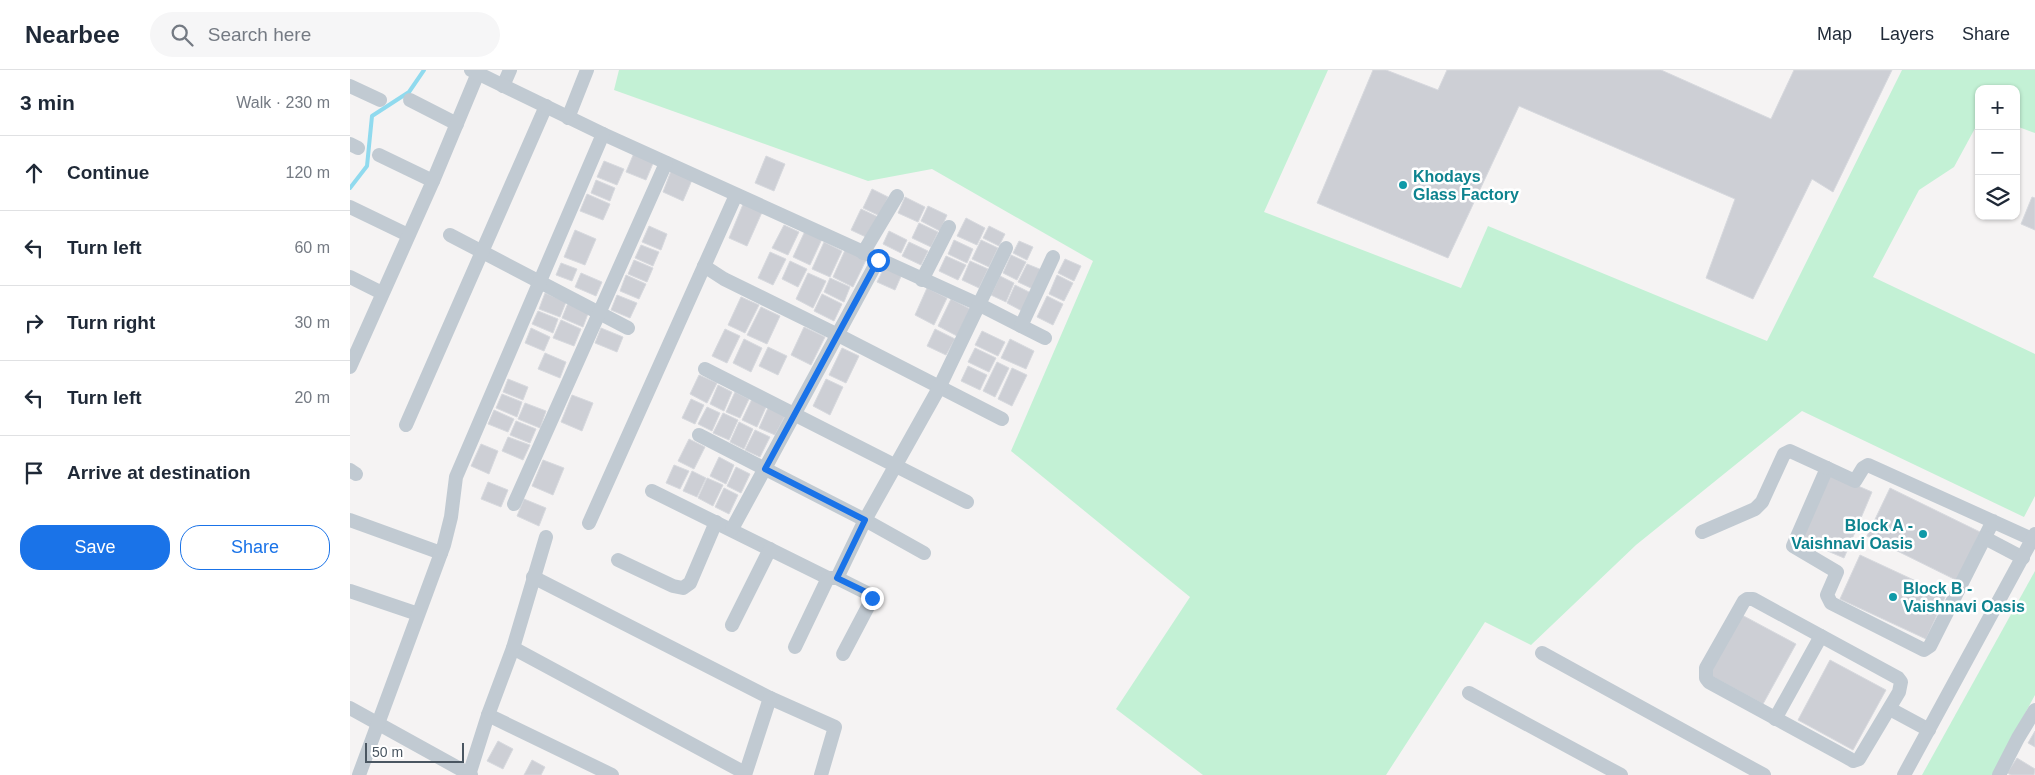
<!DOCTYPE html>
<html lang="en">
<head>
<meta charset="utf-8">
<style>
  body { margin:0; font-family:Helvetica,sans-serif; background:#f6f6f7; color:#1f2937 }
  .controls { position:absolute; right:15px; top:15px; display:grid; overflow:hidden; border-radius:10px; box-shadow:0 1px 4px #0004 }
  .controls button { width:45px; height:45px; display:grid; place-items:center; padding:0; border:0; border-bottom:1px solid #e0e1e3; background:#fff; color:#1f2937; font:25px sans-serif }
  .scale { position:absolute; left:15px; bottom:12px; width:99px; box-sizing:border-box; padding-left:5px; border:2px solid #4a5661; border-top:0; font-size:14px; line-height:18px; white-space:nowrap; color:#4a5661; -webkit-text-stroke:4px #fff; paint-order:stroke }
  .stop { position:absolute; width:15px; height:15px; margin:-11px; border:4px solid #1a73e8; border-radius:50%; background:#fff }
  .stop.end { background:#1a73e8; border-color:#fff; box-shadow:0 1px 5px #0008 }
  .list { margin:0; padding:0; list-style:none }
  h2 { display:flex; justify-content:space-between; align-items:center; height:65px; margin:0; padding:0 20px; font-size:21px }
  h2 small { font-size:16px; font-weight:400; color:#747a83 }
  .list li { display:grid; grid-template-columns:32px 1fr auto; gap:15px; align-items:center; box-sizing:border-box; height:75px; padding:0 20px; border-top:1px solid #e0e1e3 }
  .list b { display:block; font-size:19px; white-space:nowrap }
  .list em { font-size:16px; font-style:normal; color:#747a83 }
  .actions { display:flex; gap:10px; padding:15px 20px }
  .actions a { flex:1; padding:11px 0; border:1px solid #1a73e8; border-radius:20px; text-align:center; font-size:18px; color:#1a73e8 }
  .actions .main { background:#1a73e8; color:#fff }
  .icon { flex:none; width:28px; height:28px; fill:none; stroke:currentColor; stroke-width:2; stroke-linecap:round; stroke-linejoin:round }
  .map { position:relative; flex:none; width:1685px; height:705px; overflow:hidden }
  header { display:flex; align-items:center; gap:30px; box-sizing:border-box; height:70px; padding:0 25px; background:#fff; border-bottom:1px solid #e0e1e3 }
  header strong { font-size:24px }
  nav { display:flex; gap:28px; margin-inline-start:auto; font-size:18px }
  .search { width:350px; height:45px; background:#f6f6f7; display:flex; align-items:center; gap:12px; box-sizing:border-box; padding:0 18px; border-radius:28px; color:#747a83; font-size:19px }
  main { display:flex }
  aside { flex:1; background:#fff }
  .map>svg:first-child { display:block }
  .green { fill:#c3f1d5 }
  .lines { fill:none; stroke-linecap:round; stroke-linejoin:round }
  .stream { stroke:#90daee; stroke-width:4 }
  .building { fill:#cdcfd5; stroke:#d7d9de }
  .minor { stroke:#c1cad2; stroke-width:14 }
  .route { stroke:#1a73e8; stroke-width:6 }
  .culture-dot { fill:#0f9aa8; stroke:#fff; stroke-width:2 }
  .labels { text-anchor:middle; stroke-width:5; stroke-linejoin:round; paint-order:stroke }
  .culture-label { font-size:16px; font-weight:bold; fill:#0d838f; stroke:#fff; text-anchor:start }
</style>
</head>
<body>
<header>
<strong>Nearbee</strong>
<div class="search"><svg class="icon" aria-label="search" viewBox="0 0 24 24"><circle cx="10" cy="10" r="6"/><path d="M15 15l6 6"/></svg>Search here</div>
<nav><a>Map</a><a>Layers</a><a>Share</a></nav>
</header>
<main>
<aside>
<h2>3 min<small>Walk · 230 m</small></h2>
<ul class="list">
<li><svg class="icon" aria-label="ahead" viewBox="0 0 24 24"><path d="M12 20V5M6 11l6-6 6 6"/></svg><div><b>Continue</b></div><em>120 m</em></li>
<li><svg class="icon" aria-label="left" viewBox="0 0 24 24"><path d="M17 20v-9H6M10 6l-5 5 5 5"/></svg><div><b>Turn left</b></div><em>60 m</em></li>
<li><svg class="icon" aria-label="right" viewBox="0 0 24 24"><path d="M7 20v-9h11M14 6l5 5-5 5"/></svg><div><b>Turn right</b></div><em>30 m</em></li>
<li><svg class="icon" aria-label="left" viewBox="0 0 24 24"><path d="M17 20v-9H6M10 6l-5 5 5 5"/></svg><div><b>Turn left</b></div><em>20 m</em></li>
<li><svg class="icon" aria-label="arrive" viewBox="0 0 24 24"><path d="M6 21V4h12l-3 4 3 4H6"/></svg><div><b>Arrive at destination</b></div></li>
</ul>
<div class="actions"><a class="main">Save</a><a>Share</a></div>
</aside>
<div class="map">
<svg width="1685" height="705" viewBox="0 0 1685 705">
  <rect width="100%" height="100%" fill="#f5f3f3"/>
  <g class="green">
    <path d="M 269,0 L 978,0 L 914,142 L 1111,218 L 1138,156 L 1417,271 L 1552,0 L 1685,0 L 1685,63 L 1666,56 L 1666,19 L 1629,19 L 1629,51 L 1604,97 L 1569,120 L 1523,207 L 1685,284 L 1685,426 L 1674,447 L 1452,341 L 1286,475 L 1181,575 L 1135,552 L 1036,705 L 853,705 L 766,639 L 840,527 L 661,381 L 743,191 L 582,99 L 518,111 L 264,20 Z"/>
    <path d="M 1685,501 L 1685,625 L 1642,705 L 1572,705 Z"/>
  </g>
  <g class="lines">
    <path class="stream" d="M 0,118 L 17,96 L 22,46 L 59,22 L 74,0"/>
  </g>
  <g class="building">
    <path d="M 1023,0 L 1036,0 L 1088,20 L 1097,0 L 1311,0 L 1421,49 L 1444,0 L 1542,0 L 1483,122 L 1462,109 L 1403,229 L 1356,208 L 1385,129 L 1169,36 L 1098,188 L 967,133 Z"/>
    <path d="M 284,83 L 304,91 L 296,110 L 276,102 Z"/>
    <path d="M 416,86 L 435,94 L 424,121 L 405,113 Z"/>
    <path d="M 254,91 L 274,99 L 267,115 L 247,107 Z"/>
    <path d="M 321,101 L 342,110 L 333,131 L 313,122 Z"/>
    <path d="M 246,110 L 265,118 L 260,131 L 241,123 Z"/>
    <path d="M 522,119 L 538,127 L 530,146 L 513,138 Z"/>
    <path d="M 237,124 L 260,134 L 253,150 L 230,141 Z"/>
    <path d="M 555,127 L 575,137 L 568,152 L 548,143 Z"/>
    <path d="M 1682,127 L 1685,128 L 1685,160 L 1671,154 Z"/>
    <path d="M 394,132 L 413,140 L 397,176 L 379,168 Z"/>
    <path d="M 578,136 L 597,145 L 590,161 L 571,151 Z"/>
    <path d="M 511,139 L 528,147 L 518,168 L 501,160 Z"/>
    <path d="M 616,148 L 635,158 L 627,175 L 607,166 Z"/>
    <path d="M 569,153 L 588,162 L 581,177 L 562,168 Z"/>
    <path d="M 434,155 L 449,162 L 438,185 L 422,178 Z"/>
    <path d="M 299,156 L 317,164 L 311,180 L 292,172 Z"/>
    <path d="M 639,156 L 655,164 L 649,176 L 633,168 Z"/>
    <path d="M 225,160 L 246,169 L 235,195 L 214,187 Z"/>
    <path d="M 455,161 L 472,169 L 460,195 L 443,187 Z"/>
    <path d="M 539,161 L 557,170 L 551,183 L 533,174 Z"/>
    <path d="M 604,170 L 623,179 L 617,193 L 598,184 Z"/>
    <path d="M 631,170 L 648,178 L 639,197 L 622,189 Z"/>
    <path d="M 669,171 L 683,177 L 677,190 L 663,183 Z"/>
    <path d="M 474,172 L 492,181 L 480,207 L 462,199 Z"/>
    <path d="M 559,172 L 578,181 L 571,195 L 552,186 Z"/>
    <path d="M 291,175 L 309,182 L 303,196 L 285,188 Z"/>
    <path d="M 496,178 L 517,188 L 503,217 L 483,207 Z"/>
    <path d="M 420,182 L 436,189 L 423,215 L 408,208 Z"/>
    <path d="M 661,185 L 676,192 L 667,210 L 653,203 Z"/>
    <path d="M 596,186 L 616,195 L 608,210 L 589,201 Z"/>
    <path d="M 715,189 L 731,196 L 724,211 L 708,203 Z"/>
    <path d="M 284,190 L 303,198 L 297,212 L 278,204 Z"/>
    <path d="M 440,191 L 457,199 L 448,217 L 432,209 Z"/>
    <path d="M 620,191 L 638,199 L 629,218 L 612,210 Z"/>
    <path d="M 211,193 L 227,199 L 222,211 L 206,205 Z"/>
    <path d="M 677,194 L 692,200 L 683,219 L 668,212 Z"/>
    <path d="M 535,196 L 552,204 L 545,220 L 527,212 Z"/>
    <path d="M 231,203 L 252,212 L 246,226 L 225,217 Z"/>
    <path d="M 458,203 L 476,211 L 463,238 L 446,229 Z"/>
    <path d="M 276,205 L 296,214 L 289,229 L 270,221 Z"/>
    <path d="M 707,205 L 723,213 L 714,231 L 699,224 Z"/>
    <path d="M 650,206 L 664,213 L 656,232 L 641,225 Z"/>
    <path d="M 480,208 L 500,217 L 494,232 L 474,222 Z"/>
    <path d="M 665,215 L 681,223 L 672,241 L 657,233 Z"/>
    <path d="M 577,218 L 597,228 L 584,255 L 565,245 Z"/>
    <path d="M 195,223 L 216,232 L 210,247 L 189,239 Z"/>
    <path d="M 472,224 L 492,234 L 484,251 L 464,241 Z"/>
    <path d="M 267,225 L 287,233 L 280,248 L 261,240 Z"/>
    <path d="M 697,226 L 713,234 L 703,255 L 687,247 Z"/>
    <path d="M 391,227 L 409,235 L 395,263 L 378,255 Z"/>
    <path d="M 601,229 L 620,239 L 607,266 L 588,256 Z"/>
    <path d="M 218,233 L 239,241 L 233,257 L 212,248 Z"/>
    <path d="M 411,237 L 430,246 L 417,274 L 397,265 Z"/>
    <path d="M 188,241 L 208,249 L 203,263 L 182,254 Z"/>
    <path d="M 211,250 L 231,259 L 224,276 L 203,268 Z"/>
    <path d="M 454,257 L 475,267 L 461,295 L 441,285 Z"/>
    <path d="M 181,258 L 200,267 L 194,281 L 175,273 Z"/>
    <path d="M 251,258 L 273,267 L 267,282 L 245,273 Z"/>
    <path d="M 375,259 L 390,266 L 377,293 L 362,286 Z"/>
    <path d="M 585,259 L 605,269 L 596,285 L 577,276 Z"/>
    <path d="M 632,261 L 655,272 L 648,286 L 625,275 Z"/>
    <path d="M 394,269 L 412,278 L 401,302 L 383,293 Z"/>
    <path d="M 660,269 L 684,281 L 676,299 L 651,288 Z"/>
    <path d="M 418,277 L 437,286 L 428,305 L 409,296 Z"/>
    <path d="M 492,278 L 509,286 L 496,313 L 479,305 Z"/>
    <path d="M 625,278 L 646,288 L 639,302 L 618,292 Z"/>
    <path d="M 195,283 L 216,292 L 210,308 L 188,299 Z"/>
    <path d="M 647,292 L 659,298 L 645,327 L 633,321 Z"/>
    <path d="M 618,296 L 637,305 L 630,320 L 611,311 Z"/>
    <path d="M 662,298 L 677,305 L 662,336 L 648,329 Z"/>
    <path d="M 349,305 L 367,313 L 357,333 L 340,324 Z"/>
    <path d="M 158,309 L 178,317 L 173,330 L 153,322 Z"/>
    <path d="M 476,309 L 493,317 L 480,345 L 463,336 Z"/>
    <path d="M 368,315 L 382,322 L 374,341 L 360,334 Z"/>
    <path d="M 385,322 L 399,329 L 390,348 L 376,342 Z"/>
    <path d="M 152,324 L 172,332 L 167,347 L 146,338 Z"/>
    <path d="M 222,325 L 243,333 L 232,361 L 211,352 Z"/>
    <path d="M 341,329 L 354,335 L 345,354 L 332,348 Z"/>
    <path d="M 402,329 L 416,337 L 407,357 L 392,350 Z"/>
    <path d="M 175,333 L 196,341 L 190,358 L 168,349 Z"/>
    <path d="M 357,337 L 370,343 L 362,361 L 348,354 Z"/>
    <path d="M 418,338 L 435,346 L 425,365 L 409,358 Z"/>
    <path d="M 144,340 L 164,349 L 158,362 L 138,354 Z"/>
    <path d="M 373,343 L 388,350 L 379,370 L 363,363 Z"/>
    <path d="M 166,351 L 186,359 L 180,373 L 160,365 Z"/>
    <path d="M 389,352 L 403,359 L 394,379 L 380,372 Z"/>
    <path d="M 405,360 L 420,367 L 410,387 L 395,380 Z"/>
    <path d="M 158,367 L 180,375 L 173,390 L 152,381 Z"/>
    <path d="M 339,369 L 355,377 L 344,399 L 328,391 Z"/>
    <path d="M 131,374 L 148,381 L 139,404 L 121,396 Z"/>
    <path d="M 369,387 L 384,395 L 376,414 L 360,406 Z"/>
    <path d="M 193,390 L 214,398 L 203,425 L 182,416 Z"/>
    <path d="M 324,395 L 339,401 L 330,419 L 316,413 Z"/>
    <path d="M 386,397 L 400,404 L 391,423 L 377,416 Z"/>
    <path d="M 342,401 L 356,408 L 347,427 L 333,421 Z"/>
    <path d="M 1480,404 L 1522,422 L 1494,488 L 1452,470 Z"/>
    <path d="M 357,408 L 373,415 L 363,436 L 348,428 Z"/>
    <path d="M 138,412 L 158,420 L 151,437 L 131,429 Z"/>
    <path d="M 374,418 L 388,425 L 379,444 L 365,437 Z"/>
    <path d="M 1540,418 L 1630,462 L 1608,511 L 1517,466 Z"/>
    <path d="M 174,429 L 196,438 L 189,456 L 167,446 Z"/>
    <path d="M 1510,485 L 1596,525 L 1576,569 L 1490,529 Z"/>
    <path d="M 1390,544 L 1446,574 L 1413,634 L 1358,604 Z"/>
    <path d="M 1480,590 L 1536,620 L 1503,680 L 1448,650 Z"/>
    <path d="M 1685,661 L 1685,677 L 1678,673 Z"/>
    <path d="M 148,671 L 163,679 L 153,699 L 137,691 Z"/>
    <path d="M 1667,688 L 1685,699 L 1684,705 L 1661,705 L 1657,703 Z"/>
    <path d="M 182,690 L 195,697 L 191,705 L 174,705 Z"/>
  </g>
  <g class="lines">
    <g class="minor">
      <path d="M 0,16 L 30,30"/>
      <path d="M 153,16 L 160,0"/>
      <path d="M 60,30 L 107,54"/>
      <path d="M 218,48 L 237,0"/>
      <path d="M 253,64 L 630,235 L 695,268"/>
      <path d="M 0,74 L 8,78"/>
      <path d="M 29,85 L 83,111"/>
      <path d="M 0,137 L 58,165"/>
      <path d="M 100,165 L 278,258"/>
      <path d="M 513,183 L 547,126"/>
      <path d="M 354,196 L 374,209 L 488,265 L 652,349"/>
      <path d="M 0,207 L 32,223"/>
      <path d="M 572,210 L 599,157"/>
      <path d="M 671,256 L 703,187"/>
      <path d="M 0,297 L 83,111 L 128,3"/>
      <path d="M 355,299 L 617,432"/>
      <path d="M 56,355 L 196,36"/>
      <path d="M 349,365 L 515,450 L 574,483"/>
      <path d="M 0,400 L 6,404"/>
      <path d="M 302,421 L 478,508 L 487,508 L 515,450 L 589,318 L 656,178"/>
      <path d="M 164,434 L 316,93"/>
      <path d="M 0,450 L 91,483"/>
      <path d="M 1643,451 L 1580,576 L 1574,580 L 1481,533 L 1477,525 L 1487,502 L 1443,476 L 1477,398 L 1505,411 L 1513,398 L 1518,395 L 1682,469"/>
      <path d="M 239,453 L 386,125"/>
      <path d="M 382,459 L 528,190"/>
      <path d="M 1352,462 L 1405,439 L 1412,432 L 1434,384 L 1440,381 L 1477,398"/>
      <path d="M 1635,468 L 1673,488"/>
      <path d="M 268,490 L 323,516 L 333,518 L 340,513 L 366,452"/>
      <path d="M 183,507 L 420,628 L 485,657 L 471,705"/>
      <path d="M 487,508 L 517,523 L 522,529 L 493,584"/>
      <path d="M 0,521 L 68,544"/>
      <path d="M 1397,529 L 1403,529 L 1548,608 L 1551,612 L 1549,622 L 1509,689 L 1503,691 L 1500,689 L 1359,612 L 1356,608 L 1356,598 L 1394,531 Z"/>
      <path d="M 382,555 L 420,479"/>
      <path d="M 445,577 L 478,508"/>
      <path d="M 163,578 L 395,703"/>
      <path d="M 1192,583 L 1414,705"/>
      <path d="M 1119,623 L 1271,705"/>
      <path d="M 0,638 L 121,705"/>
      <path d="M 1540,639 L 1579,660"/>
      <path d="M 138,645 L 262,705"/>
      <path d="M 1425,649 L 1471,566"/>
      <path d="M 9,705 L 94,475 L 101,447 L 106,407 L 253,64 L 121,0"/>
      <path d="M 119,705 L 138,645 L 163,578 L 196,467"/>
      <path d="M 395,705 L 420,628"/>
      <path d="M 1554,705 L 1685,464"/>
      <path d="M 1649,705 L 1668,668 L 1685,640"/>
    </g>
  </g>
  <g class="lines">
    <path class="route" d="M 522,528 L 518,523 L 487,508 L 515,450 L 415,399 L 528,190"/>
  </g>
  <g class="culture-dot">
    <circle cx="1053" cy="115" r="5"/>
    <circle cx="1573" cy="464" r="5"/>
    <circle cx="1543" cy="527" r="5"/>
  </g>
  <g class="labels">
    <g class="culture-label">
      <text x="1063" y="112">Khodays<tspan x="1063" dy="18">Glass Factory</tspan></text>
      <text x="1563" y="461" text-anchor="end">Block A -<tspan x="1563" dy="18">Vaishnavi Oasis</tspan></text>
      <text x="1553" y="524">Block B -<tspan x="1553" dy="18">Vaishnavi Oasis</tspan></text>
    </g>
  </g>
</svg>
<div class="controls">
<button>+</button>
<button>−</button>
<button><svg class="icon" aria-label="layers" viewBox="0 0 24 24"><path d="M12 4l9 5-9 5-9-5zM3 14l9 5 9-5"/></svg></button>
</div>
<div class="scale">50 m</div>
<div class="stop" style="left:528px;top:190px"></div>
<div class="stop end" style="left:522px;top:528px"></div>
</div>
</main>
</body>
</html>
